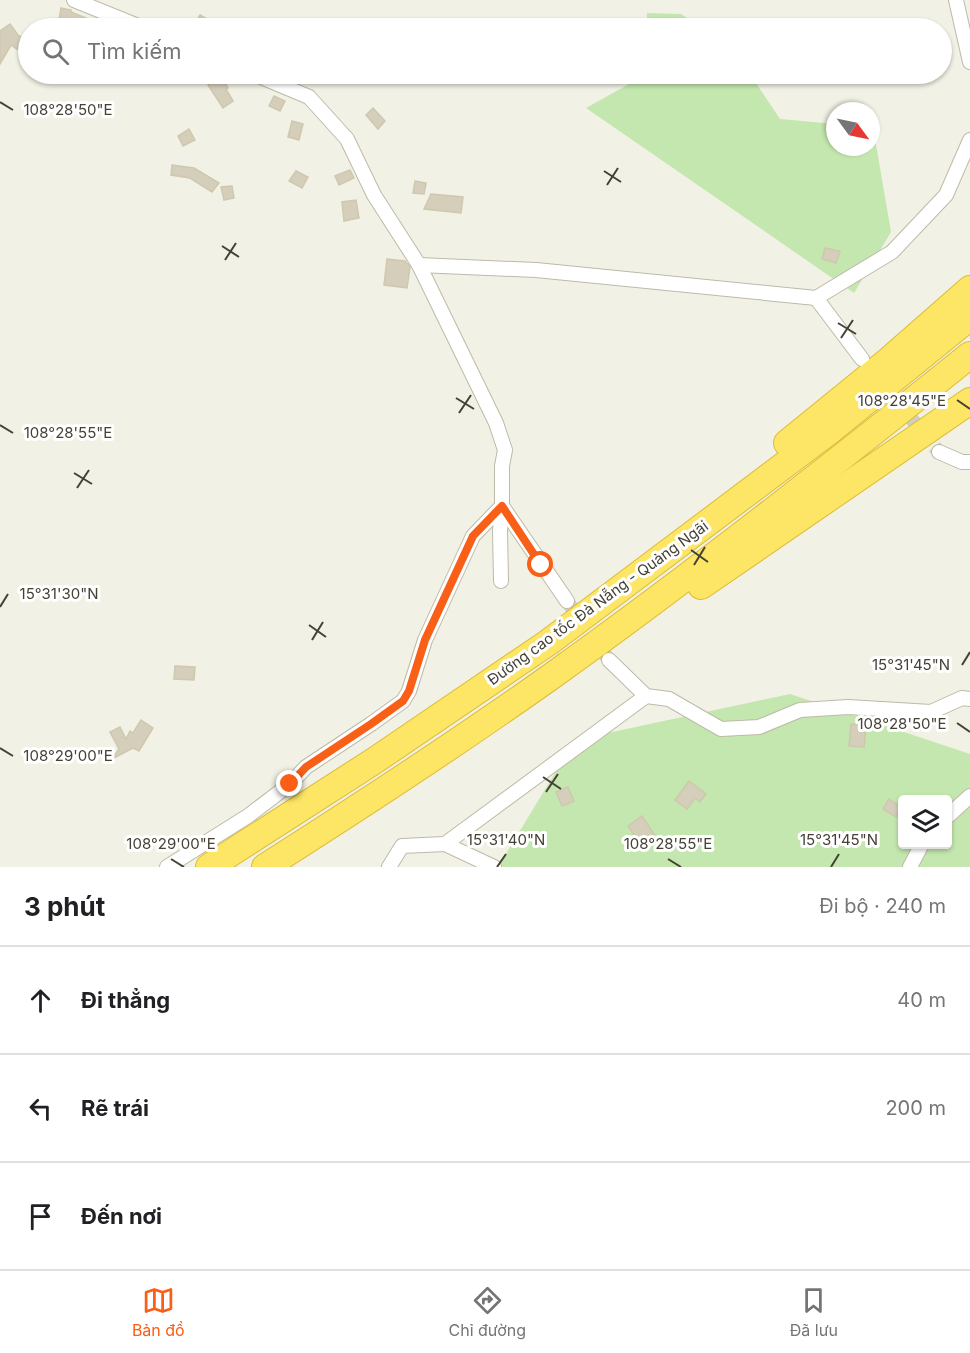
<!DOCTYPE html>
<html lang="vi">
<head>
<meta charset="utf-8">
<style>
  body { margin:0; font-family:Inter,sans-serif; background:#f6f6f6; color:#202124 }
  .controls { position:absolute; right:18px; bottom:18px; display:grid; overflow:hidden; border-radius:6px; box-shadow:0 2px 4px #0004 }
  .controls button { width:54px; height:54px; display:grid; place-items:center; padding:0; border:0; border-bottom:2px solid #e0e0e0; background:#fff; color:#202124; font:30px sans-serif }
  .compass { position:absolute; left:826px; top:102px; width:54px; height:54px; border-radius:50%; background:#fff; box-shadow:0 2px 4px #0004; rotate:123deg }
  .stop { position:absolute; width:18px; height:18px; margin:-14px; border:4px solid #f95f16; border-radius:50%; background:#fff }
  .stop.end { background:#f95f16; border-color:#fff; box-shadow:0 2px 6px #0008 }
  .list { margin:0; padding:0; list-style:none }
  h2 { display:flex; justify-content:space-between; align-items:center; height:78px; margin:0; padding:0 24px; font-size:26px }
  h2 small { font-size:20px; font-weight:400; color:#757577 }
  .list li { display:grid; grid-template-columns:39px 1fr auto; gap:18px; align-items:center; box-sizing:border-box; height:108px; padding:0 24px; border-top:2px solid #e0e0e0 }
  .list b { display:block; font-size:22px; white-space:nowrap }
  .list em { font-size:20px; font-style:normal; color:#757577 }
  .icon { flex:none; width:33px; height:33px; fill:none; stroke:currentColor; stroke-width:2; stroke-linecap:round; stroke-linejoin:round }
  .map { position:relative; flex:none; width:970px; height:867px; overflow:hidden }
  .search { position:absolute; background:#fff; box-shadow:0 2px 4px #0004; left:18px; right:18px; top:18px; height:66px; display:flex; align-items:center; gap:15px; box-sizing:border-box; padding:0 21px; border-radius:33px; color:#757577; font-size:22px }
  .sheet { height:402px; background:#fff }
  nav { display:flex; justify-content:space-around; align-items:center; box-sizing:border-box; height:84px; border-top:2px solid #e0e0e0; background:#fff; font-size:16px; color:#757577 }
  nav a { display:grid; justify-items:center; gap:3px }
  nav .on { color:#f95f16 }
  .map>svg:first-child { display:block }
  .green { fill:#c3e7ae; fill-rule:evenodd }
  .building { fill:#d4cebb; stroke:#cfc8ae; stroke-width:1.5 }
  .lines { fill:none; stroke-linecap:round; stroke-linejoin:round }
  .minor-tunnel { stroke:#cfcec2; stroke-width:14; stroke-dasharray:14 7; stroke-linecap:butt }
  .minor-casing { stroke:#bebaa8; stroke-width:16 }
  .motorway-casing { stroke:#dcbc35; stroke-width:28 }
  .minor { stroke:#fff; stroke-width:14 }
  .motorway { stroke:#fde566; stroke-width:26 }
  .route { stroke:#f95f16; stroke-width:8 }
  .ticks { fill:none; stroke:#454135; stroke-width:2 }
  .labels { text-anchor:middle; stroke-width:6; stroke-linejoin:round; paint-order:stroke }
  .street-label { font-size:15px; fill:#454135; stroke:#fff }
  .ticks-label { font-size:15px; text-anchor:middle; fill:#454135; stroke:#fff; stroke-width:6; stroke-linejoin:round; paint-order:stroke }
</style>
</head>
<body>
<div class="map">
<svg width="970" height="867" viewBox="0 0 970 867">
  <rect width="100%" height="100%" fill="#f2f1e5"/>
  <g class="green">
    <path d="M 647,13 L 681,14 L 701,28 L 647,28 Z"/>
    <path d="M 647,74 L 750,74 L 780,119 L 835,124 L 835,147 L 871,147 L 871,127 L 873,127 L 891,232 L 854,293 L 586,108 Z"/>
    <path d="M 790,694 L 970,754 L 970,867 L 498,867 L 575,740 ZM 902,800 L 948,800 L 948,844 L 902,844 Z"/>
  </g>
  <g class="building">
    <path d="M 61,8 L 71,10 L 71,12 L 93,21 L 92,25 L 86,24 L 84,28 L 81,28 L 73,25 L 74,22 L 59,20 Z"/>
    <path d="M 200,15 L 212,22 L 208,28 L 192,28 Z"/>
    <path d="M 10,24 L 18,35 L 28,42 L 28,57 L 11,45 L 0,64 L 0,31 Z"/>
    <path d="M 222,77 L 228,88 L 226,89 L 233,101 L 223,108 L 208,85 Z"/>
    <path d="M 274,96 L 285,101 L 280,111 L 269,106 Z"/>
    <path d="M 373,108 L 385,121 L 378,129 L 366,115 Z"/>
    <path d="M 292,121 L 303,124 L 299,140 L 288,137 Z"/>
    <path d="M 189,129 L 195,140 L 183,146 L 178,136 Z"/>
    <path d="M 172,165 L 194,168 L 219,183 L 212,192 L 190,178 L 171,175 Z"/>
    <path d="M 350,170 L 354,178 L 339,185 L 335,176 Z"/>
    <path d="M 296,171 L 308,177 L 302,188 L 289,181 Z"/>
    <path d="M 415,181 L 426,183 L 424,194 L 413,193 Z"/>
    <path d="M 232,186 L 234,198 L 224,200 L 221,187 Z"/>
    <path d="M 431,194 L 463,197 L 461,213 L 424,209 Z"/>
    <path d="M 356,200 L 359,218 L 344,221 L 342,202 Z"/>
    <path d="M 825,248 L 840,251 L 836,263 L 822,259 Z"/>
    <path d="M 387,259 L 405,261 L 410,267 L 407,288 L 384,285 Z"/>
    <path d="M 175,666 L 195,667 L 194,680 L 174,679 Z"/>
    <path d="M 141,720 L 153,728 L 139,751 L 133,748 L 112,759 L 119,749 L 110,732 L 120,727 L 126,739 L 130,731 L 133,733 Z"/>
    <path d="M 851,724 L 866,726 L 864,747 L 849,746 Z"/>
    <path d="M 689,781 L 706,794 L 700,802 L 695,798 L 687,809 L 675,800 Z"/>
    <path d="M 568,787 L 574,801 L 562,806 L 556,792 Z"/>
    <path d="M 889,799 L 902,808 L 896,817 L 883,809 Z"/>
    <path d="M 642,816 L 654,834 L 640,844 L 628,826 Z"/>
  </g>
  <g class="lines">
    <g class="minor-tunnel">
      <path d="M 881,382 L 939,452"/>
      <path d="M 567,601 L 609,660"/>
    </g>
    <defs>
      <g id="minor">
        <path d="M 74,0 L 143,28"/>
        <path d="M 956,0 L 970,62"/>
        <path d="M 254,74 L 309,97 L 347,139 L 374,195 L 419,265 L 496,423 L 505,450 L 502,466 L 502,506 L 500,531 L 501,581"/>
        <path d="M 419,265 L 536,270 L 816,298 L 862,359"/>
        <path d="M 816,298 L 892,252 L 946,195 L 970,140"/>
        <path d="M 939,452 L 962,462 L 970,462"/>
        <path d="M 609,660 L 646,696 L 669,699 L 721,729 L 759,727 L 800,710 L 848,707 L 931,712 L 962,698 L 970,699"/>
        <path d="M 948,816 L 970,796"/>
        <path d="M 445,844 L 646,696"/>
        <path d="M 167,867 L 248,816 L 290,784 L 306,767 L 371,724 L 403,701 L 409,691 L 425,640 L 473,536 L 502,506 L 567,601"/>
        <path d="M 389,867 L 402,846 L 445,844 L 494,867"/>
        <path d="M 910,867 L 922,844"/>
      </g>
      <g id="motorway">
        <path d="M 787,443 L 889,360 L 970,289"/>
        <path d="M 701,586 L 970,401"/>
        <path d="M 209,867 L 374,761 L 549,642 L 831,430 L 970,317"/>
        <path d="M 265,867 C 361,806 456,744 549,678 C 693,575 832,466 970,355"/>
      </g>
    </defs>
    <use href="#minor" class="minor-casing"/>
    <use href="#motorway" class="motorway-casing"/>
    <use href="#minor" class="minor"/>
    <use href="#motorway" class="motorway"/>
  </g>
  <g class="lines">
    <path class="route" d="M 290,784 L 306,767 L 371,724 L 403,701 L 409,691 L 425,640 L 473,536 L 502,506 L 541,565"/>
  </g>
  <path class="ticks" d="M 0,102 L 13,110M 604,171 L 621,182M 607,185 L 618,168M 222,246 L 239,257M 225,260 L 236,243M 838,323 L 856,334M 841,338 L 853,320M 456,398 L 474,409M 957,400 L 970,409M 459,413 L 471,395M 0,425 L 13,433M 74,473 L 92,484M 77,488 L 89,470M 691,550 L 708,562M 694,565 L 705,547M 0,607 L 8,594M 309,625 L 326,637M 312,640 L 323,622M 962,665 L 970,652M 957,723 L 970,732M 0,748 L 13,756M 543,777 L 561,789M 546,792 L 558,774M 171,859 L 184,867M 668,859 L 681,867M 497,867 L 506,854M 831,867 L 839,854"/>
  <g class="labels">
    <g class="street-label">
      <text transform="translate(598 603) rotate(-36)" y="5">Đường cao tốc Đà Nẵng - Quảng Ngãi</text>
    </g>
  </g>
  <g class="ticks-label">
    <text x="68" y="115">108°28'50"E</text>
    <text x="902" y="406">108°28'45"E</text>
    <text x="68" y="438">108°28'55"E</text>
    <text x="59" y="599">15°31'30"N</text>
    <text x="911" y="670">15°31'45"N</text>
    <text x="902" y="729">108°28'50"E</text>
    <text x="68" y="761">108°29'00"E</text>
    <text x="506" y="845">15°31'40"N</text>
    <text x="839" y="845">15°31'45"N</text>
    <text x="171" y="849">108°29'00"E</text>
    <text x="668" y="849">108°28'55"E</text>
  </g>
</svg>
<div class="controls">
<button><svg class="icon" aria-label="layers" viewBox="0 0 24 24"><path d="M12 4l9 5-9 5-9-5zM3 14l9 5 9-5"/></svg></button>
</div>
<svg class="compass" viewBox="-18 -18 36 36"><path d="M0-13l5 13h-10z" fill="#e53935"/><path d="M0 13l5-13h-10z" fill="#757577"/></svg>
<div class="stop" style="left:541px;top:565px"></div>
<div class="stop end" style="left:290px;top:784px"></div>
<div class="search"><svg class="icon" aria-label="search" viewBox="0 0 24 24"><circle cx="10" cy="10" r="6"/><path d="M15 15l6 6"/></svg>Tìm kiếm</div>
</div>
<section class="sheet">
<h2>3 phút<small>Đi bộ · 240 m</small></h2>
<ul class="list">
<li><svg class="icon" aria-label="ahead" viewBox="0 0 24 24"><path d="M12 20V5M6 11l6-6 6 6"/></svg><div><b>Đi thẳng</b></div><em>40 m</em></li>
<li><svg class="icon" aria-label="left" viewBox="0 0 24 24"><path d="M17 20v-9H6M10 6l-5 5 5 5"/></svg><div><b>Rẽ trái</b></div><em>200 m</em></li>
<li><svg class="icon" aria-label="arrive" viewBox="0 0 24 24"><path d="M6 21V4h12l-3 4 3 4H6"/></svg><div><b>Đến nơi</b></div></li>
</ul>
</section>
<nav>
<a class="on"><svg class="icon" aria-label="map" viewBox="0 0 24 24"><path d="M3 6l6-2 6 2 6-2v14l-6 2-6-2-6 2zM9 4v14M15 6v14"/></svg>Bản đồ</a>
<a><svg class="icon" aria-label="directions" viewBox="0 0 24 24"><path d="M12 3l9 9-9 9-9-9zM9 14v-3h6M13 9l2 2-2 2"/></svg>Chỉ đường</a>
<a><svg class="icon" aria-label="saved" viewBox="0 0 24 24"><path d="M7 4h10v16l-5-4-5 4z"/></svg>Đã lưu</a>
</nav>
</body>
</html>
